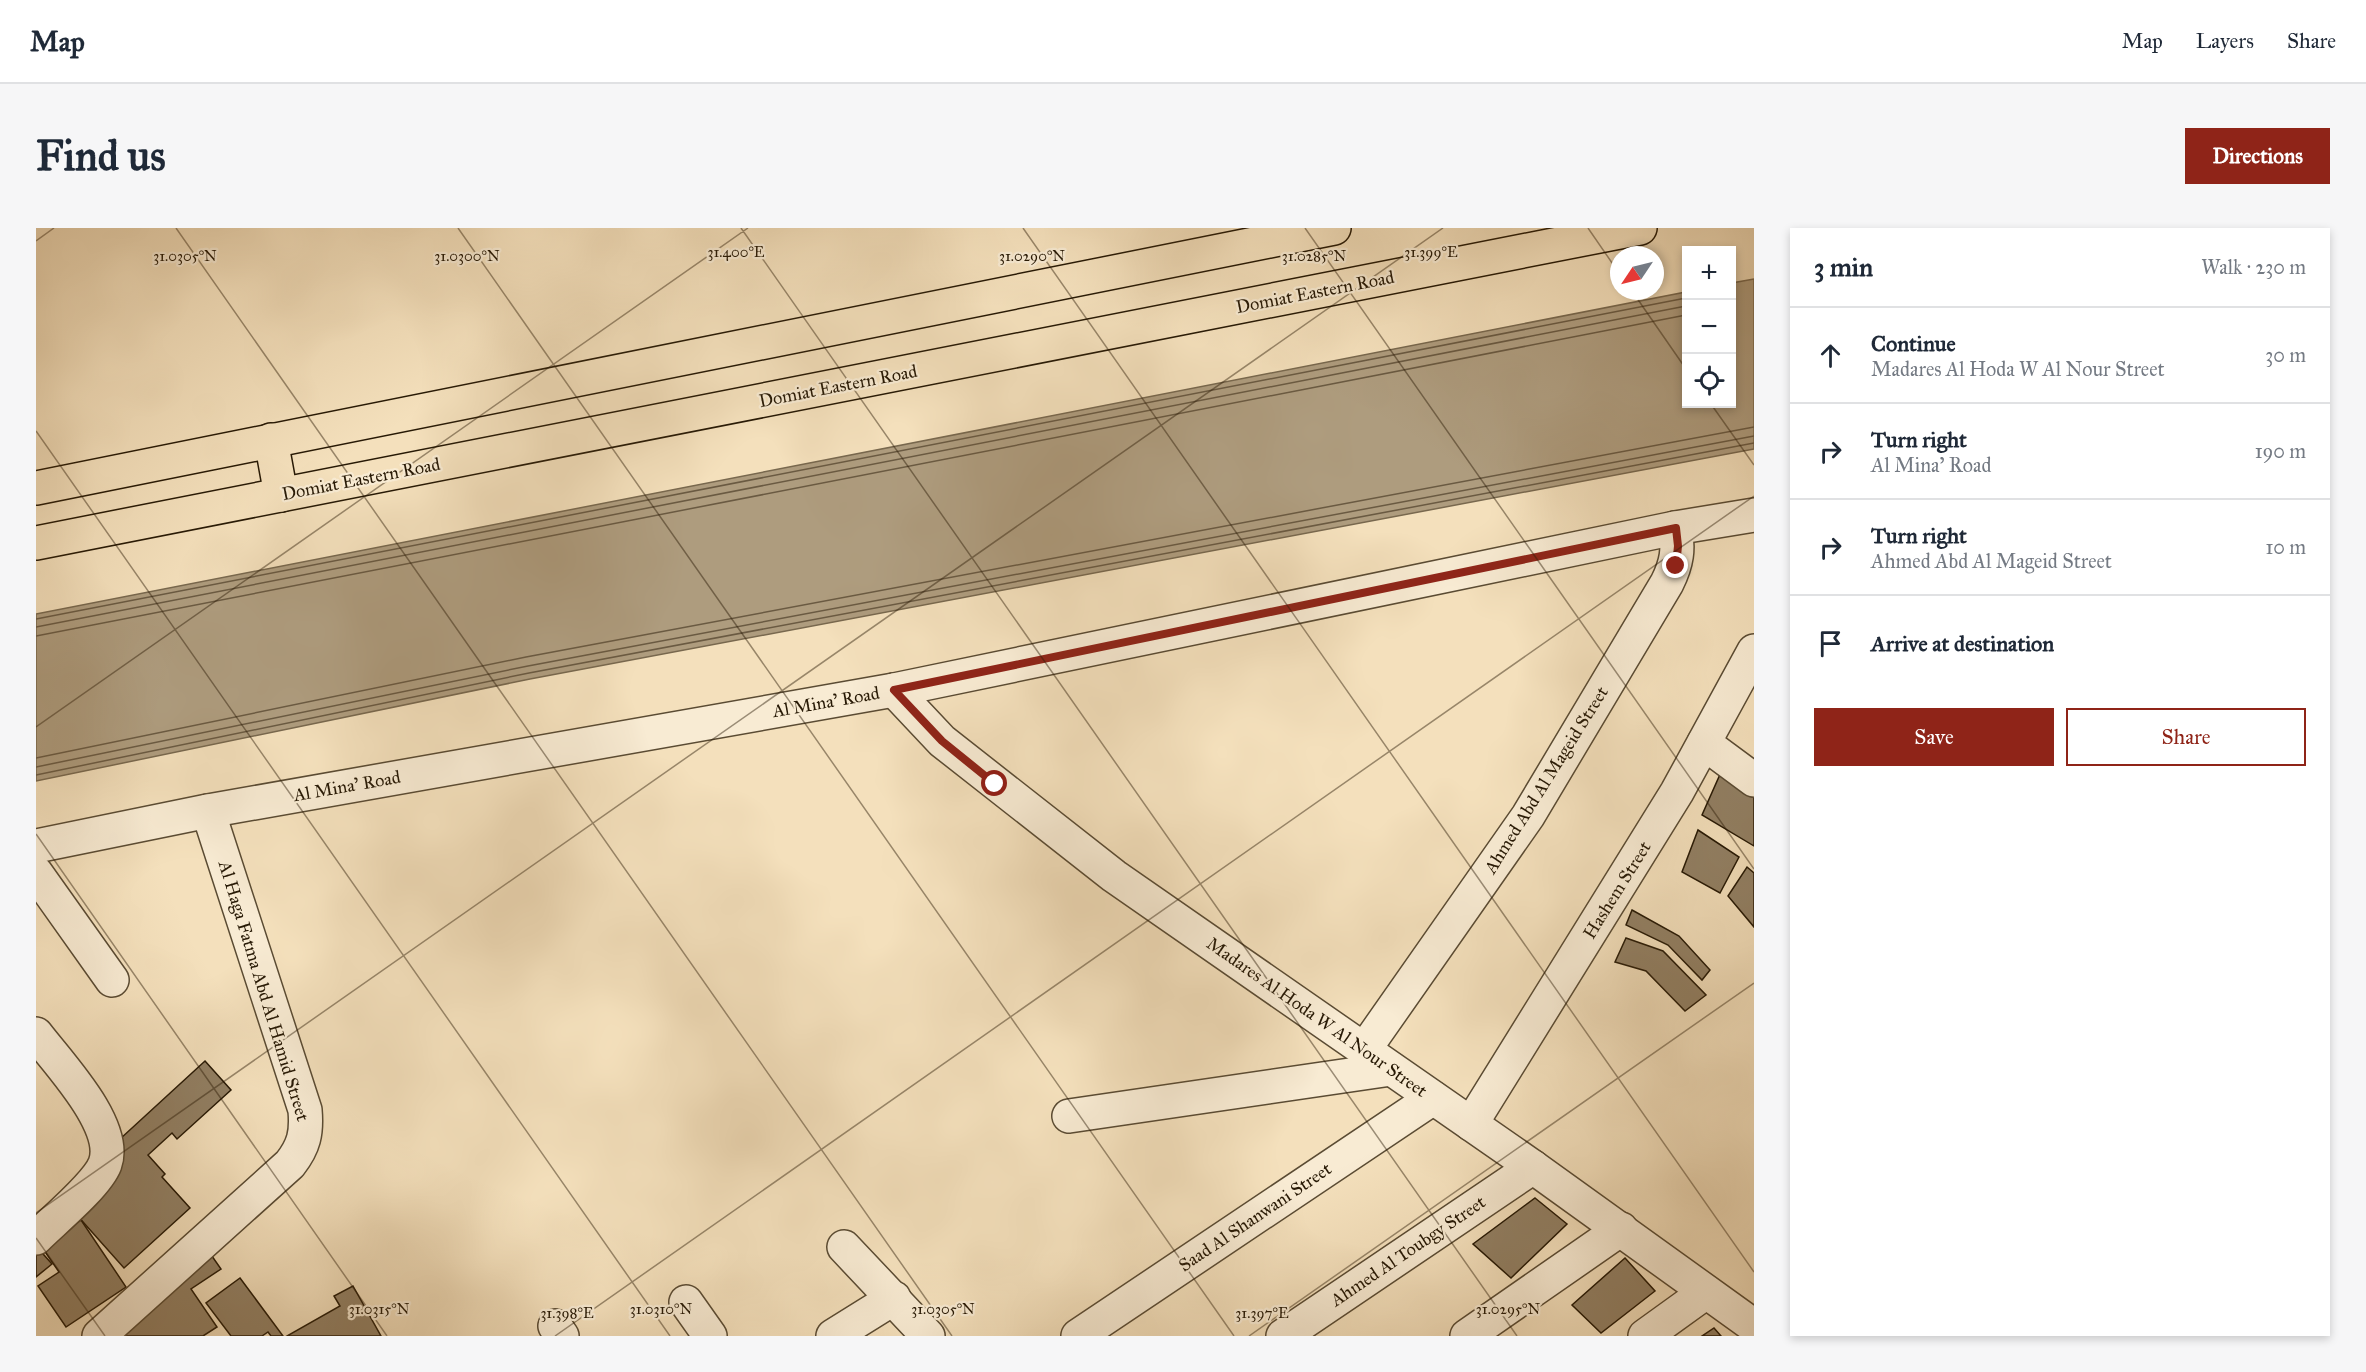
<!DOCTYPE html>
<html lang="en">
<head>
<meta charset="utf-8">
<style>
  body { margin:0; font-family:"IM FELL Great Primer",serif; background:#f6f6f7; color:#1f2937 }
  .controls { position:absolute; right:18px; top:18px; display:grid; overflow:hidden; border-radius:0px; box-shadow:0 3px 9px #0003 }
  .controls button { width:54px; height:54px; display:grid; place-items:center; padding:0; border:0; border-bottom:2px solid #e0e1e3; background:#fff; color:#1f2937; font:30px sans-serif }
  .compass { position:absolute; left:1574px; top:18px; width:54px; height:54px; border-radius:50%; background:#fff; box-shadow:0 3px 9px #0003; rotate:235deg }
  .stop { position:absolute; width:18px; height:18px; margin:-14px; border:4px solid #8f2418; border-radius:50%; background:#fff }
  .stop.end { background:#8f2418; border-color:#fff; box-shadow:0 2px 6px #0008 }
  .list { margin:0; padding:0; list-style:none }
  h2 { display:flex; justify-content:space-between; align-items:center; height:78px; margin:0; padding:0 24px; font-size:26px }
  h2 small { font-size:20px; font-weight:400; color:#747a83 }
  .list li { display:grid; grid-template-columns:39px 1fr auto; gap:18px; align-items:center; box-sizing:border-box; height:96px; padding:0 24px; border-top:2px solid #e0e1e3 }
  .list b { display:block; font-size:22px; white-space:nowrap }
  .list p { margin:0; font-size:20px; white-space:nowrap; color:#747a83 }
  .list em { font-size:20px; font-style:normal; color:#747a83 }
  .actions { display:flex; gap:12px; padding:18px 24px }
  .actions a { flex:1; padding:14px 0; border:2px solid #8f2418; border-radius:0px; text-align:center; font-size:21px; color:#8f2418 }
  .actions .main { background:#8f2418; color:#fff }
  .icon { flex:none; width:33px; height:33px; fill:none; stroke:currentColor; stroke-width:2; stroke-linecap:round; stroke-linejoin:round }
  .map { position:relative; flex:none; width:1718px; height:1108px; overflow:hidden; border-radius:0px }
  header { display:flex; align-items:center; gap:36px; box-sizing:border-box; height:84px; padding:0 30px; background:#fff; border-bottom:2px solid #e0e1e3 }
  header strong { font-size:28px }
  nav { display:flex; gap:33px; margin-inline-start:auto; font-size:21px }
  .intro { display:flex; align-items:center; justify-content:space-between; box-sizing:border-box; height:144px; padding:0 36px }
  h1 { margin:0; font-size:42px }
  .button { padding:15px 27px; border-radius:0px; background:#8f2418; color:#fff; font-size:21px; font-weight:700 }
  main { display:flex; gap:36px; padding:0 36px }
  aside { flex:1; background:#fff; border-radius:0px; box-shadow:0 3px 9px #0003 }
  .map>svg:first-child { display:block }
  .water { fill:#ae9c7e; stroke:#78684e; stroke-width:1.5 }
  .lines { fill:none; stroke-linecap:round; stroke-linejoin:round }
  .shore { stroke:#6a5a42; stroke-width:1.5 }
  .building { fill:#928064; stroke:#271905; stroke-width:1.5 }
  .minor-casing { stroke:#5a4b33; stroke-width:36 }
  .highway-casing { stroke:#271905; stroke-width:36 }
  .minor { stroke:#f8ebd3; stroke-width:33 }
  .highway { stroke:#f4e0bc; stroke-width:33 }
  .route { stroke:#8f2418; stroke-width:8 }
  .ticks { fill:none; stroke:#271905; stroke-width:1.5; stroke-opacity:0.45 }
  .labels { text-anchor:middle; stroke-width:4.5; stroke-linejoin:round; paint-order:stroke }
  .street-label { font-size:18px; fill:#271905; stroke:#f8ebd3 }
  .ticks-label { font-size:15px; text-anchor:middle; fill:#271905; stroke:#f8ebd3; stroke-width:4.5; stroke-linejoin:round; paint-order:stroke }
</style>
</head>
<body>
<header>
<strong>Map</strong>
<nav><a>Map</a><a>Layers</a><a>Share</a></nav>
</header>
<div class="intro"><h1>Find us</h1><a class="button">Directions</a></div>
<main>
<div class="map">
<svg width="1718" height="1108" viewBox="0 0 1718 1108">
  <rect width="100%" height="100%" fill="#f4e0bc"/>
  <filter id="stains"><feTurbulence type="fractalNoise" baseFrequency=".00333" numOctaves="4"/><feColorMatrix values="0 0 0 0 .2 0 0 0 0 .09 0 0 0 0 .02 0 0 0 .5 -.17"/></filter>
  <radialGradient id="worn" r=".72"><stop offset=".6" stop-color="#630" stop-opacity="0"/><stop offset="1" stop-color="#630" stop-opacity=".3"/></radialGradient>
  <path class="water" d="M 1718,51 L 1718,221 L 494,451 L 0,553 L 0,386 L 1650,64 L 1650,176 L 1696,176 L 1696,55 Z"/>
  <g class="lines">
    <g class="shore">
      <path d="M 0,391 L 1650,70"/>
      <path d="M 0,399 L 1650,78"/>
      <path d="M 0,408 L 1650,87"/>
      <path d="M 0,530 L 490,429 L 1718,199"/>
      <path d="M 0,539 L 492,438 L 1718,208"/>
      <path d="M 0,547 L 493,445 L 1718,215"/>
    </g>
  </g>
  <g class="building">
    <path d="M 1686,542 L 1718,564 L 1718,618 L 1666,587 Z"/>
    <path d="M 1662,602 L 1703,629 L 1684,665 L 1646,644 Z"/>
    <path d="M 1711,639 L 1718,645 L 1718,699 L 1692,668 Z"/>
    <path d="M 1596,682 L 1643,708 L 1674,742 L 1666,752 L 1632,717 L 1590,697 Z"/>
    <path d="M 1590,710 L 1627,723 L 1670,767 L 1649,783 L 1610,743 L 1579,734 Z"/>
    <path d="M 169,833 L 195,862 L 141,911 L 136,905 L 112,927 L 129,946 L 126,949 L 154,980 L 88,1040 L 23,967 Z"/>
    <path d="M 1499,970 L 1531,996 L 1475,1050 L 1437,1016 Z"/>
    <path d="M 45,992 L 90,1059 L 30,1099 L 2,1058 L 23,1044 L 5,1018 Z"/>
    <path d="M 0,1018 L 16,1036 L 0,1049 Z"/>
    <path d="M 171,1021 L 185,1041 L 155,1061 L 181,1099 L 167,1108 L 72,1108 Z"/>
    <path d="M 1589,1030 L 1619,1063 L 1565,1105 L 1536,1077 Z"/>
    <path d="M 204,1050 L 247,1108 L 235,1108 L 232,1104 L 226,1108 L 195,1108 L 170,1075 Z"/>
    <path d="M 317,1058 L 345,1108 L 251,1108 L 304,1078 L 298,1068 Z"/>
    <path d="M 1678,1100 L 1685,1108 L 1666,1108 Z"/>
  </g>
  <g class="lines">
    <defs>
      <g id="minor">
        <path d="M 858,462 L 906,513 L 1078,648 L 1497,939 L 1718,1098"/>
        <path d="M 1668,515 L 1718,552"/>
        <path d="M 0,618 L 172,583 L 858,462 L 1639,300 L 1718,287"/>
        <path d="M 0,645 L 76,752"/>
        <path d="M 0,806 C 22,835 83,898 69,936 C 61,957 17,993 0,1010"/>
        <path d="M 1328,822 L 1492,588 L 1631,355 C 1641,335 1643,321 1639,300"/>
        <path d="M 1033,888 L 1355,841"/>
        <path d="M 1435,896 L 1641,564 L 1718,423"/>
        <path d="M 808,1019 L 892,1108"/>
        <path d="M 650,1074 L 674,1108"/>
        <path d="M 519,1098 L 526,1108"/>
        <path d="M 63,1108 L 254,936 C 268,918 271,905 269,882 L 172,583"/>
        <path d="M 797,1108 L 858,1070"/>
        <path d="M 1042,1108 L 1397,870"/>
        <path d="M 1247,1108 L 1497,939"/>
        <path d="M 1431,1108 L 1585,1001"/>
        <path d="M 1609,1108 L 1670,1064"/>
      </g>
      <g id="highway">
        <path d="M 235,212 L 245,267"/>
        <path d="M 0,260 L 1298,0"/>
        <path d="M 0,315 L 1604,0"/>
      </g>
    </defs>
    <use href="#minor" class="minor-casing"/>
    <use href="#highway" class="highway-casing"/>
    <use href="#minor" class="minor"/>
    <use href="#highway" class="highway"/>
  </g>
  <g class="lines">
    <path class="route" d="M 959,556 L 906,513 L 858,462 L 1640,300 L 1642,318 L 1640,338"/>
  </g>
  <path class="ticks" d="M 140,0 L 916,1108M 422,0 L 1198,1108M 705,0 L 1481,1108M 987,0 L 1718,1044M 1269,0 L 1718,641M 1552,0 L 1583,45M 0,13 L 18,0M 1596,63 L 1650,141M 1675,176 L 1718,237M 0,203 L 634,1108M 0,499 L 712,0M 0,606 L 351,1108M 0,985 L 1407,0M 0,1010 L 69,1108M 519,1108 L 1718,268M 1213,1108 L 1718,755"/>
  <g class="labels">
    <g class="street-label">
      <text transform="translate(1279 64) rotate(-11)" y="6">Domiat Eastern Road</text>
      <text transform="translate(802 158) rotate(-11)" y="6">Domiat Eastern Road</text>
      <text transform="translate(325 251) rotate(-11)" y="6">Domiat Eastern Road</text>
      <text transform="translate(790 474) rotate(-10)" y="6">Al Mina' Road</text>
      <text transform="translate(1510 552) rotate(-58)" y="6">Ahmed Abd Al Mageid Street</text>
      <text transform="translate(311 558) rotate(-10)" y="6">Al Mina' Road</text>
      <text transform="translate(1581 662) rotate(-58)" y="6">Hashem Street</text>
      <text transform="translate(228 763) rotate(73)" y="6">Al Haga Fatma Abd Al Hamid Street</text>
      <text transform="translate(1281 789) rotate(35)" y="6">Madares Al Hoda W Al Nour Street</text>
      <text transform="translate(1219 989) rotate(-34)" y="6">Saad Al Shanwani Street</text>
      <text transform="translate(1372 1023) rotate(-34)" y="6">Ahmed Al Toubgy Street</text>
    </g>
  </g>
  <g class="ticks-label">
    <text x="700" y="29">31.400°E</text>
    <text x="1395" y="29">31.399°E</text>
    <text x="996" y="33">31.0290°N</text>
    <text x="149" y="33">31.0305°N</text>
    <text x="431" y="33">31.0300°N</text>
    <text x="1278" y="33">31.0285°N</text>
    <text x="343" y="1086">31.0315°N</text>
    <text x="625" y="1086">31.0310°N</text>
    <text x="907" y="1086">31.0305°N</text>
    <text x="1472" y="1086">31.0295°N</text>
    <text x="531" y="1090">31.398°E</text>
    <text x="1226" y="1090">31.397°E</text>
  </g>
  <rect width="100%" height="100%" filter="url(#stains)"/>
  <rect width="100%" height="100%" fill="url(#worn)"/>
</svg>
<div class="controls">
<button>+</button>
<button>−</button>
<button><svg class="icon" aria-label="locate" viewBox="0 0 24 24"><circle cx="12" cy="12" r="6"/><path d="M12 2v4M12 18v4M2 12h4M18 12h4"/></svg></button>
</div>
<svg class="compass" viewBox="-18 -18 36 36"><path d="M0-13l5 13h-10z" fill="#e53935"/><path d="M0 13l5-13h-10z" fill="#747a83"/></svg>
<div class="stop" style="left:959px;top:556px"></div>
<div class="stop end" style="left:1640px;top:338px"></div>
</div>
<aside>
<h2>3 min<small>Walk · 230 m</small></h2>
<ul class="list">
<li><svg class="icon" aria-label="ahead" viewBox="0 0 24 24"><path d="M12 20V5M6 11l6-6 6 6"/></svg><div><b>Continue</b><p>Madares Al Hoda W Al Nour Street</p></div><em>30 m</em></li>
<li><svg class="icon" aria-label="right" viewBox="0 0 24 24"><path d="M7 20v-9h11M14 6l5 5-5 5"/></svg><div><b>Turn right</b><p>Al Mina' Road</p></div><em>190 m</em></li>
<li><svg class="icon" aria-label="right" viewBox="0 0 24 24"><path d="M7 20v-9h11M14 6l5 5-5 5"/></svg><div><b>Turn right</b><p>Ahmed Abd Al Mageid Street</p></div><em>10 m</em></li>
<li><svg class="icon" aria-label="arrive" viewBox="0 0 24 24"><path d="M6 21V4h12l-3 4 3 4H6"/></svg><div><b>Arrive at destination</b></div></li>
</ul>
<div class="actions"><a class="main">Save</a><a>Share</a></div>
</aside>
</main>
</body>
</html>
